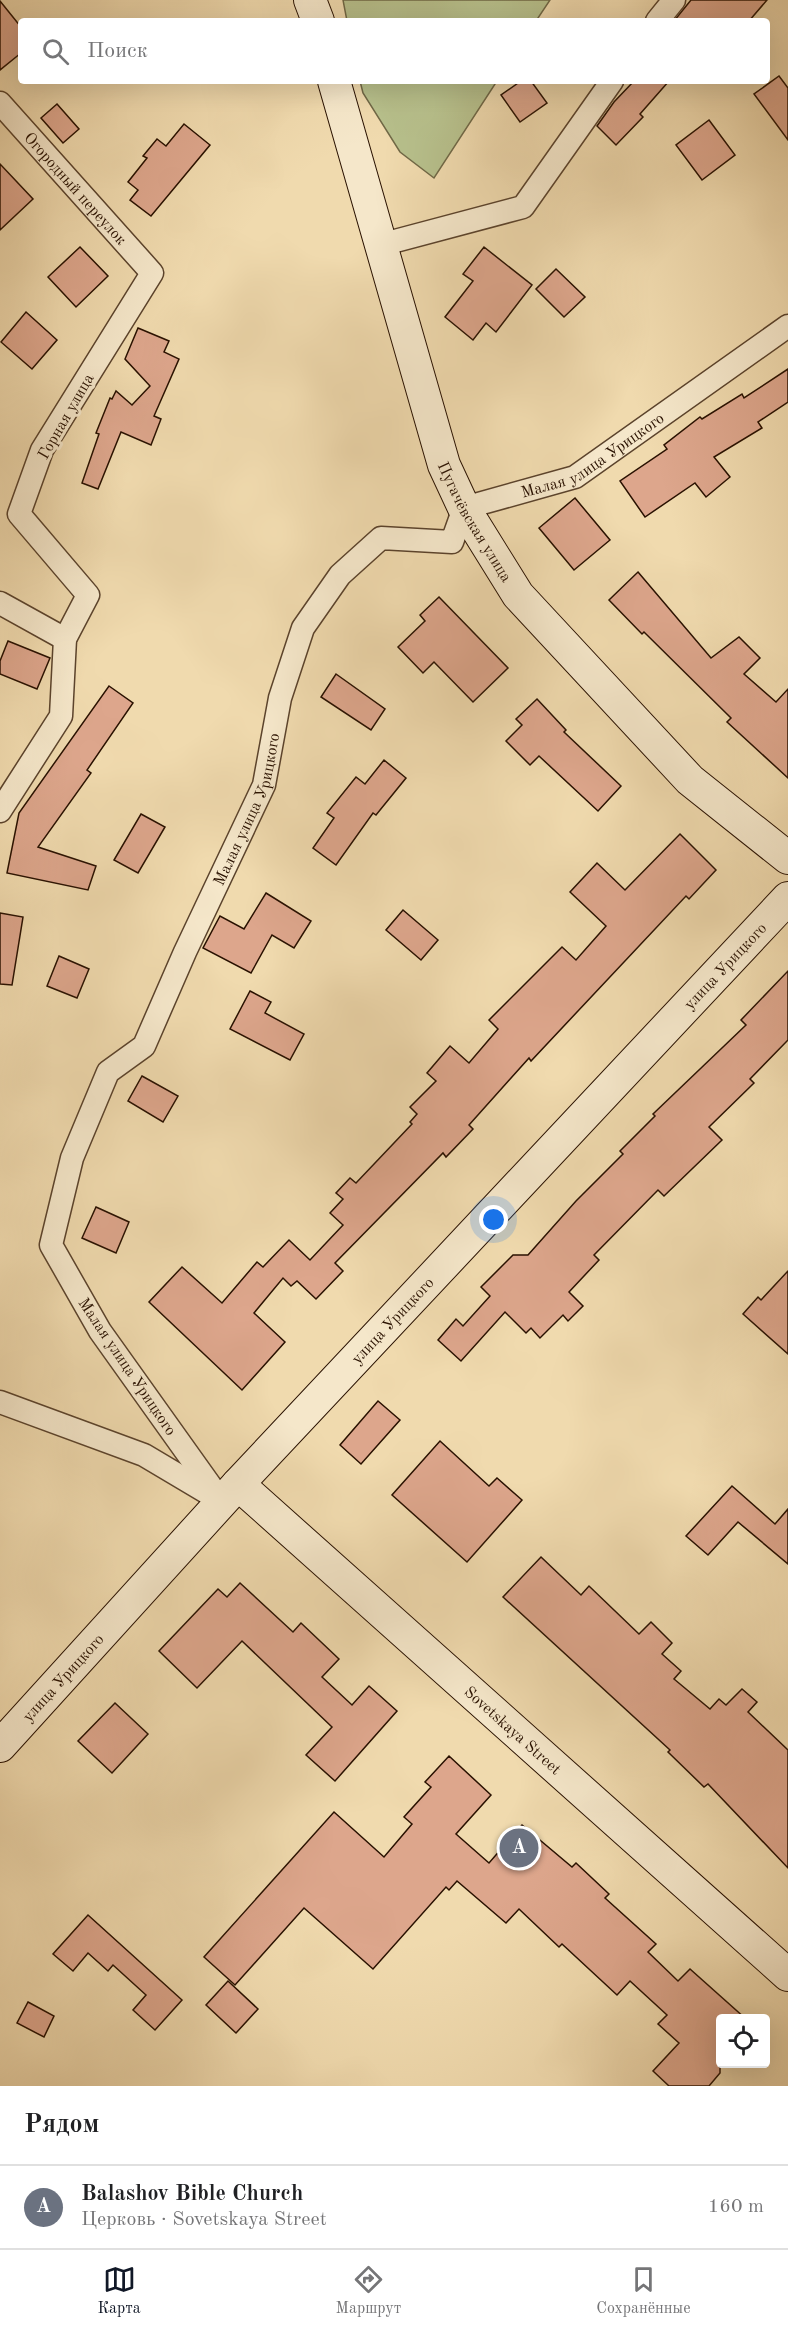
<!DOCTYPE html>
<html lang="ru">
<head>
<meta charset="utf-8">
<style>
  body { margin:0; font-family:"Old Standard TT",serif; background:#f6f6f6; color:#202124 }
  .controls { position:absolute; right:18px; bottom:18px; display:grid; overflow:hidden; border-radius:6px; box-shadow:0 6px 24px #0002 }
  .controls button { width:54px; height:54px; display:grid; place-items:center; padding:0; border:0; border-bottom:2px solid #e0e0e0; background:#fff; color:#202124; font:30px sans-serif }
  .you { position:absolute; left:494px; top:1220px; width:21px; height:21px; margin:-15px; border:4px solid #fff; border-radius:50%; background:#1a73e8; box-shadow:0 0 0 9px #1a73e833 }
  .badge { display:grid; place-items:center; width:39px; height:39px; border-radius:50%; background:#111827; color:#fff; font-size:20px; font-weight:700 }
  .pin { position:absolute; translate:-50% -50%; border:3px solid #fff; box-shadow:0 2px 6px #0006 }
  .list { margin:0; padding:0; list-style:none }
  h2 { display:flex; justify-content:space-between; align-items:center; height:78px; margin:0; padding:0 24px; font-size:26px }
  h2 small { font-size:20px; font-weight:400; color:#757577 }
  .list li { display:grid; grid-template-columns:39px 1fr auto; gap:18px; align-items:center; box-sizing:border-box; height:84px; padding:0 24px; border-top:2px solid #e0e0e0 }
  .list b { display:block; font-size:22px; white-space:nowrap }
  .list p { margin:0; font-size:20px; white-space:nowrap; color:#757577 }
  .list em { font-size:20px; font-style:normal; color:#757577 }
  .icon { flex:none; width:33px; height:33px; fill:none; stroke:currentColor; stroke-width:2; stroke-linecap:round; stroke-linejoin:round }
  .map { position:relative; flex:none; width:788px; height:2086px; overflow:hidden }
  .search { position:absolute; background:#fff; box-shadow:0 6px 24px #0002; left:18px; right:18px; top:18px; height:66px; display:flex; align-items:center; gap:15px; box-sizing:border-box; padding:0 21px; border-radius:6px; color:#757577; font-size:22px }
  .sheet { height:162px; background:#fff }
  nav { display:flex; justify-content:space-around; align-items:center; box-sizing:border-box; height:84px; border-top:2px solid #e0e0e0; background:#fff; font-size:16px; color:#757577 }
  nav a { display:grid; justify-items:center; gap:3px }
  nav .on { color:#111827 }
  .map>svg:first-child { display:block }
  .green { fill:#b7c08c; stroke:#706846; stroke-width:1.5 }
  .building { fill:#dda68c; stroke:#291100; stroke-width:1.5 }
  .lines { fill:none; stroke-linecap:round; stroke-linejoin:round }
  .street-casing { stroke:#5b432c; stroke-width:25 }
  .secondary-casing { stroke:#291100; stroke-width:34 }
  .street { stroke:#f5e7ca; stroke-width:22 }
  .secondary { stroke:#f5e7ca; stroke-width:32 }
  .labels { text-anchor:middle; stroke-width:6; stroke-linejoin:round; paint-order:stroke }
  .street-label { font-size:16px; fill:#291100; stroke:#f5e7ca }
</style>
</head>
<body>
<div class="map">
<svg width="788" height="2086" viewBox="0 0 788 2086">
  <rect width="100%" height="100%" fill="#f0daae"/>
  <filter id="stains"><feTurbulence type="fractalNoise" baseFrequency=".00333" numOctaves="4"/><feColorMatrix values="0 0 0 0 .2 0 0 0 0 .09 0 0 0 0 .02 0 0 0 .5 -.17"/></filter>
  <radialGradient id="worn" r=".72"><stop offset=".6" stop-color="#630" stop-opacity="0"/><stop offset="1" stop-color="#630" stop-opacity=".3"/></radialGradient>
  <g class="green">
    <path d="M 343,0 L 550,0 L 536,21 L 347,21 Z"/>
    <path d="M 360,81 L 497,81 L 434,178 L 400,152 L 363,93 Z"/>
  </g>
  <g class="building">
    <path d="M 691,0 L 767,0 L 749,21 L 674,21 Z"/>
    <path d="M 0,1 L 21,27 L 21,53 L 0,70 Z"/>
    <path d="M 779,76 L 788,88 L 788,140 L 754,94 Z"/>
    <path d="M 521,81 L 531,81 L 547,103 L 520,122 L 501,95 Z"/>
    <path d="M 634,81 L 669,81 L 640,114 L 643,117 L 616,145 L 597,126 L 614,102 Z"/>
    <path d="M 57,104 L 79,129 L 63,143 L 41,118 Z"/>
    <path d="M 709,120 L 735,155 L 702,180 L 676,145 Z"/>
    <path d="M 184,124 L 210,145 L 151,216 L 130,200 L 138,190 L 128,182 L 147,158 L 143,156 L 157,139 L 166,146 Z"/>
    <path d="M 0,164 L 33,199 L 0,230 Z"/>
    <path d="M 80,247 L 108,276 L 76,307 L 48,277 Z"/>
    <path d="M 484,247 L 532,285 L 496,332 L 486,323 L 473,340 L 445,317 L 473,281 L 463,274 Z"/>
    <path d="M 556,269 L 585,297 L 564,317 L 536,289 Z"/>
    <path d="M 26,312 L 57,340 L 32,369 L 1,342 Z"/>
    <path d="M 138,328 L 169,341 L 164,352 L 179,359 L 154,416 L 161,419 L 151,445 L 121,432 L 98,489 L 82,483 L 99,434 L 96,433 L 110,398 L 112,399 L 116,391 L 132,405 L 150,386 L 125,359 Z"/>
    <path d="M 788,369 L 788,402 L 758,422 L 762,428 L 714,457 L 730,477 L 706,497 L 695,483 L 645,517 L 620,481 L 667,449 L 664,445 L 700,417 L 702,419 L 742,394 L 744,398 Z"/>
    <path d="M 575,498 L 610,540 L 574,570 L 539,528 Z"/>
    <path d="M 638,572 L 711,658 L 739,637 L 760,658 L 744,674 L 776,702 L 788,689 L 788,778 L 727,722 L 731,718 L 644,632 L 642,634 L 609,600 Z"/>
    <path d="M 439,597 L 508,668 L 473,702 L 434,662 L 423,673 L 398,647 L 425,621 L 420,615 Z"/>
    <path d="M 8,641 L 50,658 L 37,689 L 0,674 L 0,661 Z"/>
    <path d="M 336,674 L 385,709 L 371,730 L 321,697 Z"/>
    <path d="M 109,686 L 133,703 L 87,770 L 91,773 L 38,847 L 96,866 L 88,890 L 7,873 L 19,813 Z"/>
    <path d="M 537,699 L 566,730 L 564,732 L 621,786 L 598,811 L 539,756 L 530,765 L 506,741 L 522,725 L 516,719 Z"/>
    <path d="M 384,760 L 406,778 L 376,815 L 373,813 L 336,865 L 313,848 L 334,818 L 327,813 L 356,777 L 365,784 Z"/>
    <path d="M 141,814 L 165,827 L 138,873 L 114,860 Z"/>
    <path d="M 680,834 L 716,870 L 689,899 L 686,896 L 531,1061 L 529,1058 L 469,1125 L 473,1129 L 446,1157 L 443,1153 L 335,1263 L 343,1271 L 316,1299 L 297,1281 L 291,1286 L 283,1278 L 254,1313 L 285,1342 L 242,1390 L 149,1302 L 182,1267 L 222,1303 L 257,1262 L 263,1267 L 289,1240 L 310,1260 L 343,1225 L 330,1213 L 343,1199 L 336,1193 L 350,1178 L 356,1183 L 412,1124 L 410,1122 L 417,1114 L 410,1107 L 436,1081 L 427,1073 L 450,1046 L 469,1063 L 498,1029 L 489,1020 L 562,947 L 576,960 L 606,926 L 570,892 L 597,863 L 625,890 Z"/>
    <path d="M 266,893 L 311,921 L 294,948 L 272,935 L 251,973 L 203,948 L 220,916 L 244,929 Z"/>
    <path d="M 403,910 L 438,940 L 421,960 L 386,930 Z"/>
    <path d="M 0,913 L 23,917 L 12,985 L 0,984 Z"/>
    <path d="M 59,956 L 89,969 L 77,998 L 47,986 Z"/>
    <path d="M 788,971 L 788,1040 L 750,1079 L 754,1083 L 709,1127 L 722,1140 L 664,1196 L 658,1190 L 594,1255 L 599,1260 L 569,1292 L 583,1306 L 568,1321 L 563,1315 L 540,1338 L 531,1328 L 526,1333 L 505,1312 L 461,1361 L 438,1340 L 456,1319 L 463,1326 L 490,1296 L 481,1287 L 513,1255 L 528,1255 L 576,1201 L 623,1154 L 620,1151 L 655,1116 L 653,1114 L 746,1025 L 741,1020 Z"/>
    <path d="M 250,991 L 271,1002 L 265,1013 L 304,1034 L 290,1060 L 230,1029 Z"/>
    <path d="M 142,1076 L 178,1096 L 163,1122 L 128,1101 Z"/>
    <path d="M 96,1207 L 129,1222 L 116,1253 L 82,1238 Z"/>
    <path d="M 788,1271 L 788,1354 L 743,1314 L 758,1297 L 761,1300 Z"/>
    <path d="M 378,1401 L 400,1420 L 361,1464 L 340,1445 Z"/>
    <path d="M 440,1441 L 489,1486 L 497,1478 L 522,1500 L 467,1562 L 392,1495 Z"/>
    <path d="M 732,1486 L 775,1524 L 788,1509 L 788,1564 L 738,1522 L 708,1555 L 686,1536 Z"/>
    <path d="M 541,1557 L 581,1595 L 589,1586 L 639,1634 L 651,1622 L 672,1643 L 662,1654 L 681,1671 L 674,1679 L 710,1709 L 719,1699 L 726,1705 L 742,1689 L 757,1702 L 748,1712 L 788,1750 L 788,1868 L 708,1784 L 704,1787 L 668,1752 L 670,1750 L 503,1597 Z"/>
    <path d="M 240,1583 L 293,1632 L 301,1623 L 339,1659 L 322,1677 L 352,1705 L 369,1686 L 397,1711 L 335,1781 L 306,1755 L 332,1727 L 242,1641 L 197,1688 L 159,1651 L 218,1589 L 227,1597 Z"/>
    <path d="M 115,1703 L 148,1734 L 112,1773 L 78,1741 Z"/>
    <path d="M 449,1756 L 491,1795 L 456,1834 L 489,1863 L 522,1825 L 572,1867 L 576,1863 L 609,1894 L 605,1898 L 656,1944 L 648,1952 L 678,1981 L 690,1969 L 746,2019 L 720,2019 L 720,2073 L 709,2086 L 669,2086 L 653,2071 L 679,2043 L 658,2024 L 667,2015 L 630,1981 L 617,1995 L 562,1944 L 559,1947 L 519,1909 L 506,1923 L 457,1881 L 449,1890 L 446,1887 L 373,1969 L 304,1908 L 235,1985 L 204,1957 L 334,1812 L 384,1857 L 412,1824 L 404,1817 L 431,1787 L 425,1782 Z"/>
    <path d="M 88,1915 L 182,2000 L 155,2030 L 133,2010 L 146,1995 L 113,1965 L 108,1971 L 88,1953 L 73,1971 L 53,1954 Z"/>
    <path d="M 228,1981 L 258,2009 L 236,2033 L 206,2005 Z"/>
    <path d="M 28,2002 L 54,2016 L 44,2037 L 17,2023 Z"/>
  </g>
  <g class="lines">
    <defs>
      <g id="street">
        <path d="M 657,21 L 674,0"/>
        <path id="s1" d="M 0,103 L 152,273 L 42,450 L 19,514 L 88,595 L 65,639 L 61,716 L 0,811"/>
        <path d="M 380,245 L 523,207 L 612,81"/>
        <path d="M 0,603 L 65,639"/>
        <path d="M 0,1402 L 144,1455 L 213,1496"/>
        <path id="s2" d="M 222,1502 L 100,1331 L 51,1245 L 72,1158 L 108,1072 L 144,1046 L 185,952 L 264,785 L 280,698 L 303,628 L 340,575 L 381,538 L 452,542 L 464,508 L 575,477 L 788,326"/>
      </g>
      <g id="secondary">
        <path d="M 310,0 L 318,21"/>
        <path id="s3" d="M 334,81 L 444,465 L 464,508 L 518,595 L 690,780 L 788,858"/>
        <path id="s4" d="M 238,1484 L 788,1975"/>
        <path id="s5" d="M 0,1746 L 238,1484 L 788,898"/>
      </g>
    </defs>
    <use href="#street" class="street-casing"/>
    <use href="#secondary" class="secondary-casing"/>
    <use href="#street" class="street"/>
    <use href="#secondary" class="secondary"/>
  </g>
  <g class="labels">
    <g class="street-label">
      <text dy="6" stroke="none"><textPath href="#s1" startOffset="114">Огородный переулок</textPath></text>
      <text transform="translate(65 416) rotate(-60)" y="6">Горная улица</text>
      <text dy="6" stroke="none"><textPath href="#s2" startOffset="1353">Малая улица Урицкого</textPath></text>
      <text dy="6" stroke="none"><textPath href="#s3" startOffset="464">Пугачёвская улица</textPath></text>
      <text dy="6" stroke="none"><textPath href="#s2" startOffset="795">Малая улица Урицкого</textPath></text>
      <text dy="6" stroke="none"><textPath href="#s5" startOffset="1065">улица Урицкого</textPath></text>
      <text dy="6" stroke="none"><textPath href="#s5" startOffset="579">улица Урицкого</textPath></text>
      <text transform="translate(128 1366) rotate(56)" y="6">Малая улица Урицкого</text>
      <text dy="6" stroke="none"><textPath href="#s5" startOffset="93">улица Урицкого</textPath></text>
      <text dy="6" stroke="none"><textPath href="#s4" startOffset="369">Sovetskaya Street</textPath></text>
    </g>
  </g>
  <rect width="100%" height="100%" filter="url(#stains)"/>
  <rect width="100%" height="100%" fill="url(#worn)"/>
</svg>
<div class="controls">
<button><svg class="icon" aria-label="locate" viewBox="0 0 24 24"><circle cx="12" cy="12" r="6"/><path d="M12 2v4M12 18v4M2 12h4M18 12h4"/></svg></button>
</div>
<div class="you"></div>
<div class="pin badge" style="left:519px;top:1848px;background:#6b7280">A</div>
<div class="search"><svg class="icon" aria-label="search" viewBox="0 0 24 24"><circle cx="10" cy="10" r="6"/><path d="M15 15l6 6"/></svg>Поиск</div>
</div>
<section class="sheet">
<h2>Рядом<small></small></h2>
<ul class="list">
<li><span class="badge" style="background:#6b7280">A</span><div><b>Balashov Bible Church</b><p>Церковь · Sovetskaya Street</p></div><em>160 m</em></li>
</ul>
</section>
<nav>
<a class="on"><svg class="icon" aria-label="map" viewBox="0 0 24 24"><path d="M3 6l6-2 6 2 6-2v14l-6 2-6-2-6 2zM9 4v14M15 6v14"/></svg>Карта</a>
<a><svg class="icon" aria-label="directions" viewBox="0 0 24 24"><path d="M12 3l9 9-9 9-9-9zM9 14v-3h6M13 9l2 2-2 2"/></svg>Маршрут</a>
<a><svg class="icon" aria-label="saved" viewBox="0 0 24 24"><path d="M7 4h10v16l-5-4-5 4z"/></svg>Сохранённые</a>
</nav>
</body>
</html>
